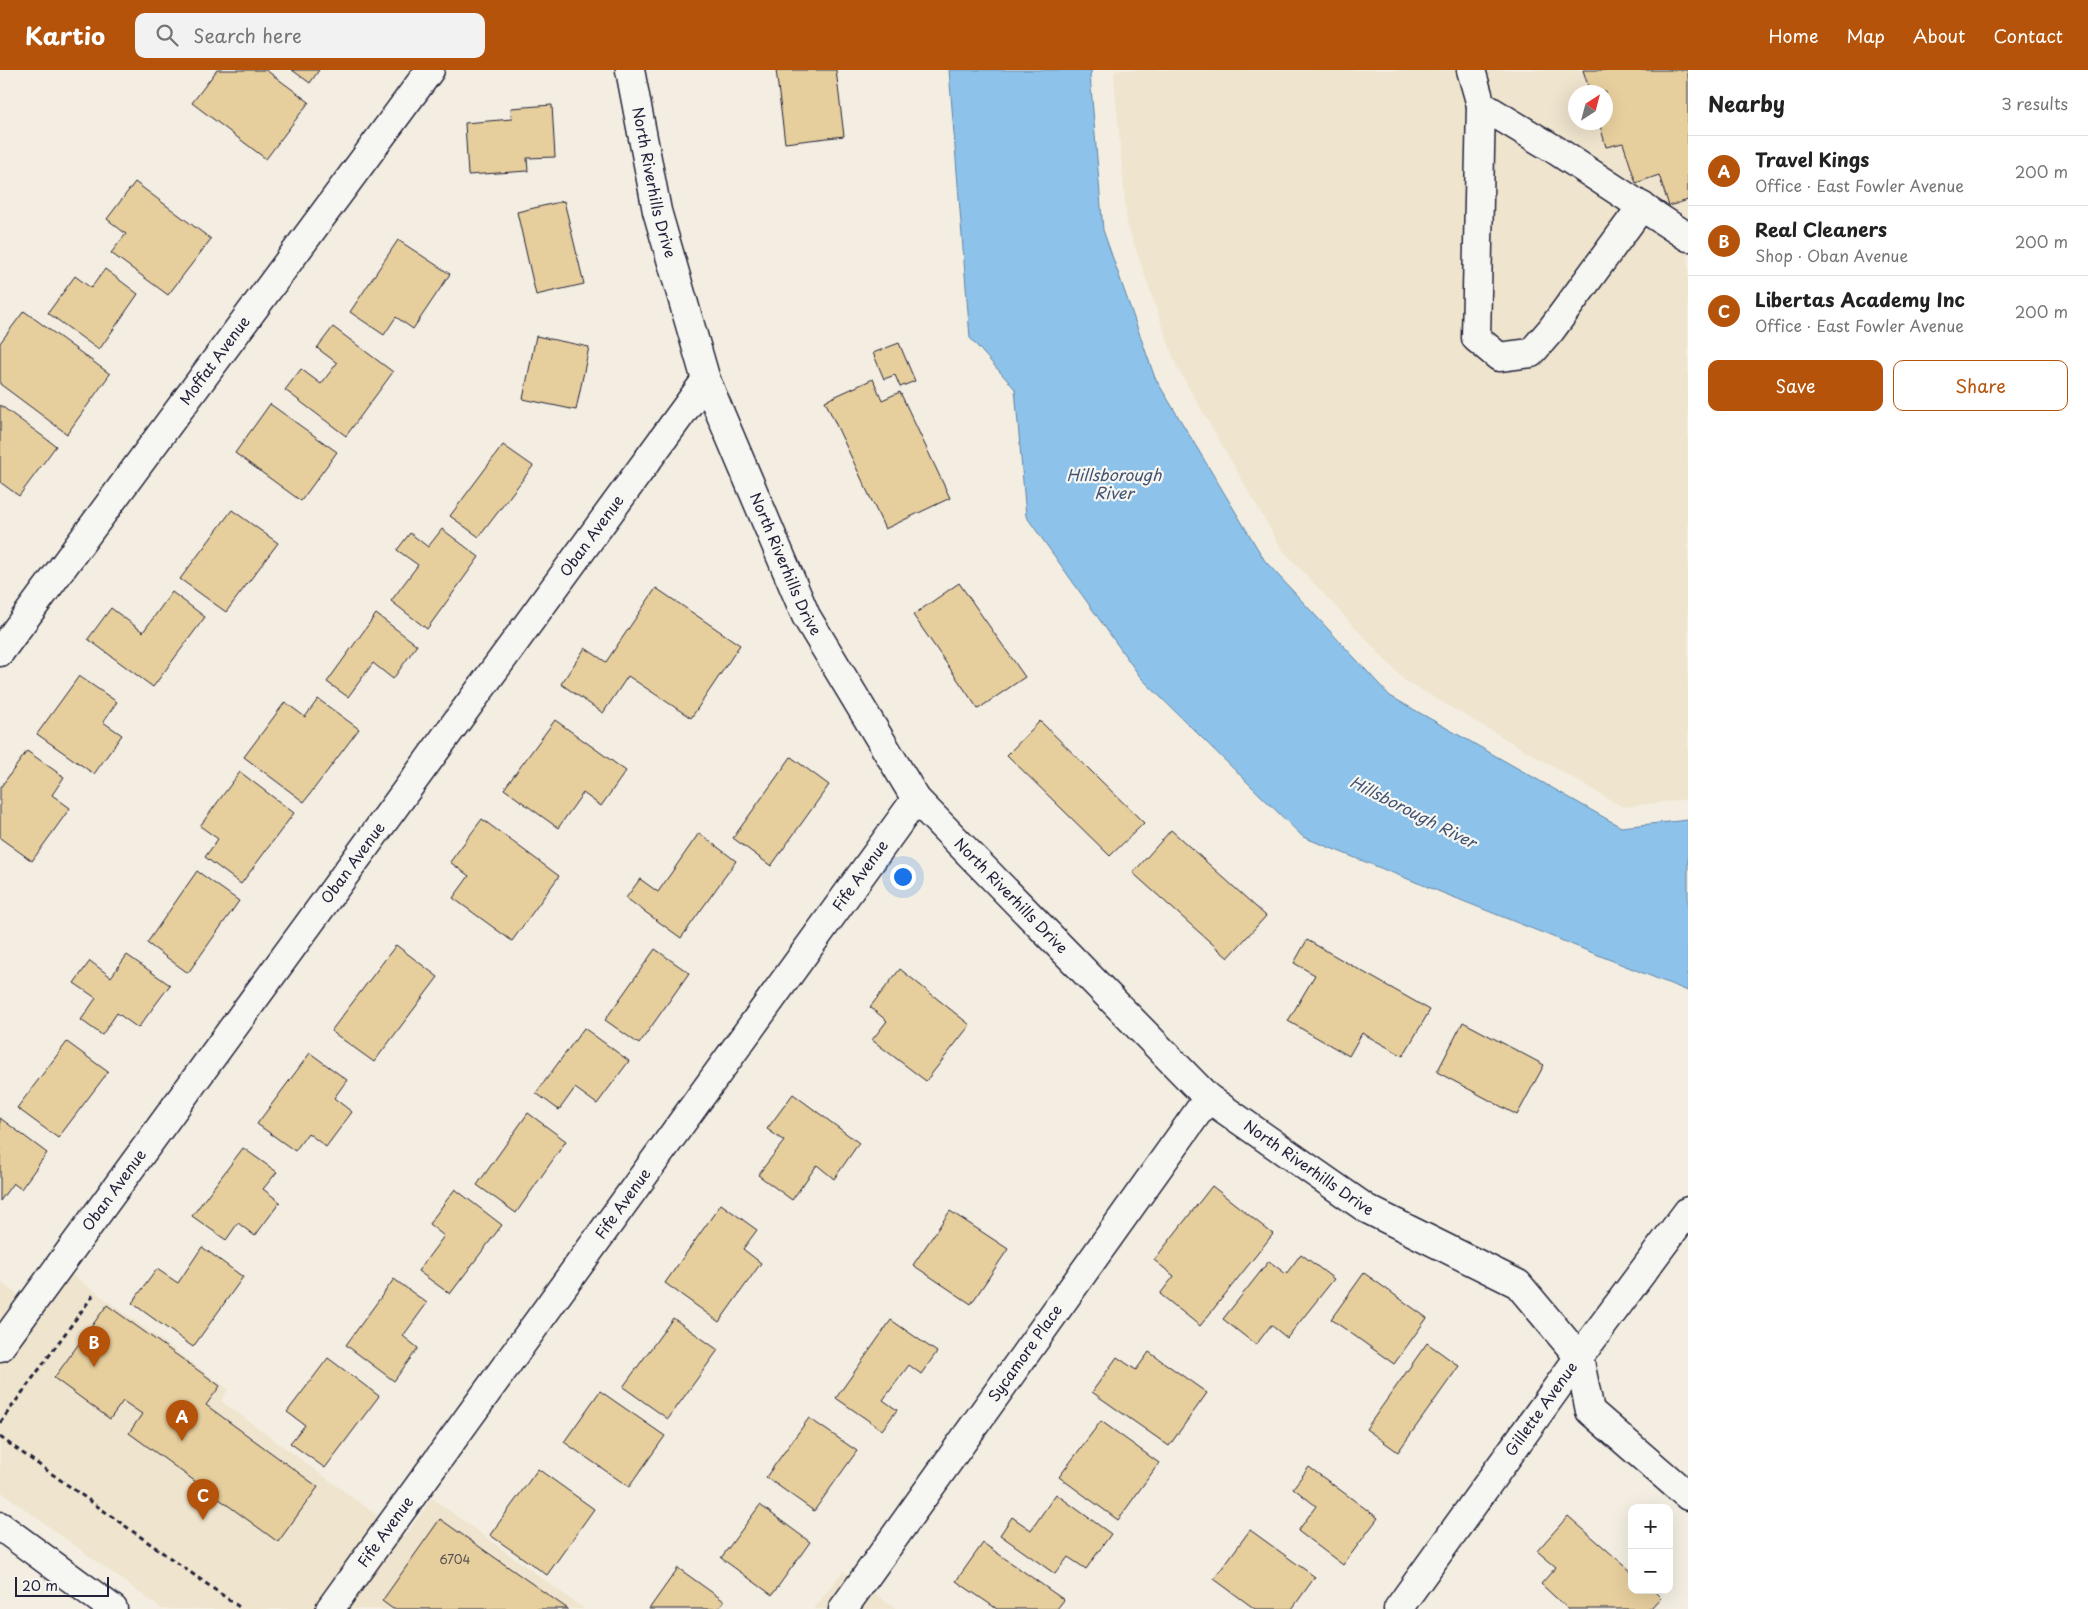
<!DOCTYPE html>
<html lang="en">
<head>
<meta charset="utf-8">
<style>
  body { margin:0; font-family:"Playpen Sans",sans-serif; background:#f2f2f2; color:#222 }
  .controls { position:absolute; right:15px; bottom:15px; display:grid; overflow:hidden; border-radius:10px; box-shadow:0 5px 20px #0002 }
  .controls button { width:45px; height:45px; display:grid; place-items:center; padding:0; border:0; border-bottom:1px solid #e0e0e0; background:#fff; color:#222; font:25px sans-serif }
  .compass { position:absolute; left:1568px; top:15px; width:45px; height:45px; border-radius:50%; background:#fff; box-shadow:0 5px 20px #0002; rotate:36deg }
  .scale { position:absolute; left:15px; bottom:12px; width:94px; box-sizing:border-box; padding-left:5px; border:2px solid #22223b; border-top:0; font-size:14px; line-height:18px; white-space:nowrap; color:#22223b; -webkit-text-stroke:4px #f6f6f2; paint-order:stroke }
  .you { position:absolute; left:902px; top:806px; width:18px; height:18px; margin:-12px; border:4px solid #fff; border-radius:50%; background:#1a73e8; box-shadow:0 0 0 8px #1a73e833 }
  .badge { display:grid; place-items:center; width:32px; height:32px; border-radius:50%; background:#b45309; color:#fff; font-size:16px; font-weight:700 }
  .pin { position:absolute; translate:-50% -41px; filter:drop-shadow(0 1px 2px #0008) }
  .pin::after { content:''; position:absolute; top:26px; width:18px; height:15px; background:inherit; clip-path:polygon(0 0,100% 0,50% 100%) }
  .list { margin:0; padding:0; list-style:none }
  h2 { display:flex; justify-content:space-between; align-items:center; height:65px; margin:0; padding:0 20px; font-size:21px }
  h2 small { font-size:16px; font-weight:400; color:#767676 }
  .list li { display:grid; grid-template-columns:32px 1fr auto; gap:15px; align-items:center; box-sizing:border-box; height:70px; padding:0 20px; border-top:1px solid #e0e0e0 }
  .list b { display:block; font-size:19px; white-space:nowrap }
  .list p { margin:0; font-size:16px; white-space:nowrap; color:#767676 }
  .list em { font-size:16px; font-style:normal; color:#767676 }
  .actions { display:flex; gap:10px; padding:15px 20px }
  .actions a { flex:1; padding:11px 0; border:1px solid #b45309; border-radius:10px; text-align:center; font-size:18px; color:#b45309 }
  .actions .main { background:#b45309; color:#fff }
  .icon { flex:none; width:28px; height:28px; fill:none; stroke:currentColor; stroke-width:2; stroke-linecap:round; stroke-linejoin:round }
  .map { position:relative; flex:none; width:1688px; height:1539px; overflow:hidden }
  header { display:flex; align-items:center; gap:30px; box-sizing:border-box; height:70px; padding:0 25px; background:#b45309; color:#fff }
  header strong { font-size:24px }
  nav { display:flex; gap:28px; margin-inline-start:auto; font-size:18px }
  .search { width:350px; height:45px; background:#f2f2f2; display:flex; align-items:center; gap:12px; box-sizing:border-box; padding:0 18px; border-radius:10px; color:#767676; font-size:19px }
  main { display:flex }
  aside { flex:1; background:#fff }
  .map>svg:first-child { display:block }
  .built { fill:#efe4cd; fill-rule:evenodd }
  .water { fill:#8dc3eb; stroke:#6283a5 }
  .building { fill:#e6ce9d; stroke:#22223b }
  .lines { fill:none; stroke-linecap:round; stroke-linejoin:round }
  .minor-casing { stroke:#22223b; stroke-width:31 }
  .major-casing { stroke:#22223b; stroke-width:31 }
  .path { stroke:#22223b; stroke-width:3; stroke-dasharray:5 4; stroke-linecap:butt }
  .minor { stroke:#f6f6f2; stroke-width:28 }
  .major { stroke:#f6f6f2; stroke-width:28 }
  .labels { text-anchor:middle; stroke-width:4.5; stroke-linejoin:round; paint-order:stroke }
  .number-label { font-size:12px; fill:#534d54 }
  .street-label { font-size:15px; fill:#22223b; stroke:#f6f6f2 }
  .water-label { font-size:16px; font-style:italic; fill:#425270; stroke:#f6f6f2 }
</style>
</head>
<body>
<header>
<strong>Kartio</strong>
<div class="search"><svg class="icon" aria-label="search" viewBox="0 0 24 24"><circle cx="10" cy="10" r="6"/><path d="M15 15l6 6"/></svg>Search here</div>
<nav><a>Home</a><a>Map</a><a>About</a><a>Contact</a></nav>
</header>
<main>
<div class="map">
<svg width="1688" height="1539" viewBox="0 0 1688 1539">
  <rect width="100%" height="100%" fill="#f3eee1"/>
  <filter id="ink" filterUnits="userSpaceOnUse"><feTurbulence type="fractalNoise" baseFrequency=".02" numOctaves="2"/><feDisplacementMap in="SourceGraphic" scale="10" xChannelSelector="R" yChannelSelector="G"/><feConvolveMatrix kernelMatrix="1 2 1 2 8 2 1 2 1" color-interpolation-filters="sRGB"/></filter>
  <g filter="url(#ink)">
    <g class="built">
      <path d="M 1116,0 L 1688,0 L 1688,729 L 1623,737 L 1404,610 L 1281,478 L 1176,295 L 1127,154 L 1114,5 ZM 1576,22 L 1606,22 L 1606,52 L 1576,52 Z"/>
      <path d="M 52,1190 L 228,1319 L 221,1331 L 405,1466 L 432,1428 L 584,1539 L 162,1539 L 0,1421 L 0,1212 L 25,1230 Z"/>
      <path d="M 843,1501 L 896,1539 L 814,1539 Z"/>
    </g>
    <path class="water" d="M 949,0 L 1092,0 L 1090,5 L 1103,160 L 1155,308 L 1265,491 L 1390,626 L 1621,757 L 1688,750 L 1688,921 L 1303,767 L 1141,608 L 1026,446 L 1015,319 L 970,268 Z"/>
    <g class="building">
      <path d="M 217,0 L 266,0 L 309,32 L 266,89 L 192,33 Z"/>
      <path d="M 292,0 L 319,0 L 310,13 Z"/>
      <path d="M 776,0 L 836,0 L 844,66 L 785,73 Z"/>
      <path d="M 1583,0 L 1688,0 L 1688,130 L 1669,136 L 1659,105 L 1636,113 L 1623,73 L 1606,77 L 1599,52 L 1606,52 L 1606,22 L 1590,22 Z"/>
      <path d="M 552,35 L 555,87 L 527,88 L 528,101 L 468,105 L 465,53 L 512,49 L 511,38 Z"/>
      <path d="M 135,112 L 211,169 L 168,225 L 111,183 L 126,164 L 107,149 Z"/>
      <path d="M 564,131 L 584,214 L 536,225 L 517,142 Z"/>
      <path d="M 398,170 L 450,204 L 413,259 L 396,247 L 384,265 L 350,242 Z"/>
      <path d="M 105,199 L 138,224 L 99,280 L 48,243 L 75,206 L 91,218 Z"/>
      <path d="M 24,241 L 110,304 L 67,364 L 0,314 L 0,273 Z"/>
      <path d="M 333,257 L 393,302 L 346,366 L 285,320 L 301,299 L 321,314 L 337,293 L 317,278 Z"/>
      <path d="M 536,266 L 589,277 L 576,340 L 523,329 Z"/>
      <path d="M 899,273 L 915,311 L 900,317 L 895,305 L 884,309 L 873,283 Z"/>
      <path d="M 873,309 L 882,330 L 900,322 L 950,428 L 885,459 L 825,331 Z"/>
      <path d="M 270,334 L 337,382 L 301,431 L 235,383 Z"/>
      <path d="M 0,335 L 56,376 L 19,426 L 0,412 Z"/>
      <path d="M 503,375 L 533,396 L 479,467 L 450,446 Z"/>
      <path d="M 232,440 L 278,473 L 226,542 L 180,509 Z"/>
      <path d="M 442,459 L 479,487 L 427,559 L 391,531 L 418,495 L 397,480 L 410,463 L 428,477 Z"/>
      <path d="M 959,513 L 1025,607 L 978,639 L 913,545 Z"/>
      <path d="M 656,518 L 740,575 L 691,648 L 628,606 L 603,643 L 561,614 L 585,578 L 606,592 Z"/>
      <path d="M 172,522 L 205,547 L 153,617 L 88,569 L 111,538 L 143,562 Z"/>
      <path d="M 376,544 L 417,575 L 393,609 L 373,593 L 348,627 L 327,612 Z"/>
      <path d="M 79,606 L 117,632 L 103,652 L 122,665 L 94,704 L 37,664 Z"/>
      <path d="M 318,629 L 359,659 L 304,732 L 244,687 L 285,632 L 305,647 Z"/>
      <path d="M 555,650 L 626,701 L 601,736 L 583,723 L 558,758 L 504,719 Z"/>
      <path d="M 1040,651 L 1144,753 L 1110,786 L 1007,685 Z"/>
      <path d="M 27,681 L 64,707 L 52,725 L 70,738 L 32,791 L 0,768 L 0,718 Z"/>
      <path d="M 791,687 L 829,715 L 771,796 L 733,768 Z"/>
      <path d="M 240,702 L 294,743 L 241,814 L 205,787 L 218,769 L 200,756 Z"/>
      <path d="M 482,749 L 559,806 L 512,871 L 453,828 L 469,806 L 450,792 Z"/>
      <path d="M 1171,760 L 1266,846 L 1228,888 L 1133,803 Z"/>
      <path d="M 699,763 L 736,791 L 681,868 L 626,828 L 640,809 L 658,822 Z"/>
      <path d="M 197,801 L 239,831 L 188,903 L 147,873 Z"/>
      <path d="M 1307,870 L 1430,940 L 1403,986 L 1362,963 L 1349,986 L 1288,951 L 1315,905 L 1294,893 Z"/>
      <path d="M 396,875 L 438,907 L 374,992 L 331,961 Z"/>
      <path d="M 655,879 L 689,903 L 639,974 L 605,950 Z"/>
      <path d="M 127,885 L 170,915 L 138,958 L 117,943 L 102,965 L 81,950 L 96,928 L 74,913 L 90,891 L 111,907 Z"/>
      <path d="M 900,899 L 970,955 L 926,1011 L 872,970 L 887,951 L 870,937 Z"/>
      <path d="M 1463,952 L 1544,995 L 1517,1045 L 1437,1002 Z"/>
      <path d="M 584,958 L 629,991 L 597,1034 L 575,1018 L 559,1040 L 536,1023 Z"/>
      <path d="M 67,972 L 108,1002 L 58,1068 L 17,1038 Z"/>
      <path d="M 310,983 L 347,1010 L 334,1028 L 352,1042 L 326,1077 L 308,1063 L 295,1081 L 257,1054 Z"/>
      <path d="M 793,1024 L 859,1073 L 834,1109 L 817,1095 L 792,1130 L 758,1105 L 784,1071 L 767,1059 Z"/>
      <path d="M 528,1043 L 566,1071 L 516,1143 L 477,1115 Z"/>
      <path d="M 0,1048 L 47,1083 L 21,1119 L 13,1113 L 0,1131 Z"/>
      <path d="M 243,1078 L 277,1102 L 263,1119 L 280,1132 L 255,1166 L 238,1153 L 226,1170 L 192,1146 Z"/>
      <path d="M 1212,1116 L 1273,1164 L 1200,1256 L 1160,1224 L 1174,1206 L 1154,1190 Z"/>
      <path d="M 455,1119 L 502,1155 L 450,1224 L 418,1201 L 444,1166 L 429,1154 Z"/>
      <path d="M 721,1134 L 757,1160 L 743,1179 L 761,1193 L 719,1252 L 665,1213 Z"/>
      <path d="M 950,1141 L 1008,1179 L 971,1234 L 913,1195 Z"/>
      <path d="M 202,1177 L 243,1207 L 193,1277 L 132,1233 L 157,1199 L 178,1213 Z"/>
      <path d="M 1301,1184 L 1334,1209 L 1287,1268 L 1271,1255 L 1256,1275 L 1223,1249 L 1269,1191 L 1286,1204 Z"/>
      <path d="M 1364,1203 L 1427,1248 L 1394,1294 L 1331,1249 Z"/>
      <path d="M 394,1209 L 427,1233 L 403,1266 L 418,1278 L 394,1311 L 346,1275 Z"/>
      <path d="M 107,1235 L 220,1316 L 206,1335 L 318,1417 L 278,1472 L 129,1363 L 142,1344 L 123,1331 L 110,1349 L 54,1308 Z"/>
      <path d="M 673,1248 L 718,1280 L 668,1349 L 623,1317 Z"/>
      <path d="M 891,1250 L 937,1282 L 921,1304 L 909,1295 L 883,1330 L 897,1340 L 882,1360 L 836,1328 Z"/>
      <path d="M 1427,1273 L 1459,1296 L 1398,1382 L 1366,1359 Z"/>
      <path d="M 1149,1282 L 1207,1323 L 1169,1376 L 1092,1322 L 1117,1287 L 1136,1300 Z"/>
      <path d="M 328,1288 L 379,1326 L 325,1398 L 290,1373 L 305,1355 L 287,1342 Z"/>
      <path d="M 600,1321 L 665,1366 L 629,1417 L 564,1372 Z"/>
      <path d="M 809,1348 L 857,1381 L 814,1441 L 766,1407 Z"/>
      <path d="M 1101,1351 L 1159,1393 L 1118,1450 L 1059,1407 Z"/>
      <path d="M 1309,1397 L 1378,1448 L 1343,1495 L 1298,1461 L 1316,1436 L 1293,1418 Z"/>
      <path d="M 538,1399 L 594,1439 L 547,1505 L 490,1465 Z"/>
      <path d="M 1056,1424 L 1111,1464 L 1086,1499 L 1068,1487 L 1055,1504 L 1000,1465 L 1012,1447 L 1031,1460 Z"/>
      <path d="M 760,1435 L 810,1472 L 772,1525 L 721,1488 Z"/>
      <path d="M 1568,1446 L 1632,1502 L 1632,1520 L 1653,1520 L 1661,1528 L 1651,1539 L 1568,1539 L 1541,1514 L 1556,1497 L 1537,1481 Z"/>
      <path d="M 440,1449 L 568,1539 L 393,1539 L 382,1531 Z"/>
      <path d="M 1250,1460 L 1315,1507 L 1292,1539 L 1255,1539 L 1214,1509 Z"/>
      <path d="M 983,1473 L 1064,1530 L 1057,1539 L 997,1539 L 956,1511 Z"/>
      <path d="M 678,1498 L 724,1531 L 718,1539 L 649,1539 Z"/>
    </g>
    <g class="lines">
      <defs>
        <g id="minor">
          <path id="s1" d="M 630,0 L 657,141 L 706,310 L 806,546 L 916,729 L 1208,1028 L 1367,1139 L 1518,1214 L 1579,1287 L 1590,1341 L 1688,1426"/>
          <path d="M 1471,0 L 1481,35 L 1554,79 L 1688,167"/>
          <path d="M 1481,35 L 1476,268 L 1499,287 L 1531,283 L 1551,260 L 1642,136"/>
          <path id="s2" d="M 0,582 L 430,0"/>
          <path id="s3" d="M 0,1277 L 706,310"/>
          <path id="s4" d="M 330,1539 L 916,729"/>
          <path id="s5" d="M 843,1539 L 1208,1028"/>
          <path id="s6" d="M 1398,1539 L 1579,1287 L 1688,1141"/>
        </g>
        <path id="major" d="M 0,1456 L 113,1539"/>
      </defs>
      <use href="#minor" class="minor-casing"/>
      <use href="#major" class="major-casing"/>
      <g class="path">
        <path d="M 0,1353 L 94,1224"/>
        <path d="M 0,1367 L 242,1539"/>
      </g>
      <use href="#minor" class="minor"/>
      <use href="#major" class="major"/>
    </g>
  </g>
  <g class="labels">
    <g class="number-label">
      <text x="455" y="1494">6704</text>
    </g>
    <g class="street-label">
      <text dy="5" stroke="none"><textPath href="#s1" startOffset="115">North Riverhills Drive</textPath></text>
      <text dy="5" stroke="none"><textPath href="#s2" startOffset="362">Moffat Avenue</textPath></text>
      <text dy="5" stroke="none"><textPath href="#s3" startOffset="1004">Oban Avenue</textPath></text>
      <text dy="5" stroke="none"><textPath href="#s1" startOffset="520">North Riverhills Drive</textPath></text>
      <text dy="5" stroke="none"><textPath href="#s3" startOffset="599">Oban Avenue</textPath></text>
      <text dy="5" stroke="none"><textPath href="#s4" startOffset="905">Fife Avenue</textPath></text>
      <text dy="5" stroke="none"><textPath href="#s1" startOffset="925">North Riverhills Drive</textPath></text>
      <text dy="5" stroke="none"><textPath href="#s1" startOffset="1330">North Riverhills Drive</textPath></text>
      <text dy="5" stroke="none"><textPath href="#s3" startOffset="194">Oban Avenue</textPath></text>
      <text dy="5" stroke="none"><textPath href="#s4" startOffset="500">Fife Avenue</textPath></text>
      <text dy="5" stroke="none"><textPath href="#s5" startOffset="314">Sycamore Place</textPath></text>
      <text dy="5" stroke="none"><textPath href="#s6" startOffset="246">Gillette Avenue</textPath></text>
      <text dy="5" stroke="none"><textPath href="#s4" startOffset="95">Fife Avenue</textPath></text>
    </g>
    <g class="water-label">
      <text x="1114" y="411">Hillsborough<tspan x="1114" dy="18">River</tspan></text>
      <text transform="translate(1413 742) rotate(27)" y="6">Hillsborough River</text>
    </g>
  </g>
</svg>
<div class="controls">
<button>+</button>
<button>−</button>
</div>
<svg class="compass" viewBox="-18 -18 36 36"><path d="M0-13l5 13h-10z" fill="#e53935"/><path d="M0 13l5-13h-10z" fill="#767676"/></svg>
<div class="scale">20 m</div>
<div class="you"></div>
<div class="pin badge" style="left:182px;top:1371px">A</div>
<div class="pin badge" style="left:94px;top:1297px">B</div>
<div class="pin badge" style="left:203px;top:1450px">C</div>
</div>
<aside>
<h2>Nearby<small>3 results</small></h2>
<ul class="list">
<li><span class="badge">A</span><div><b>Travel Kings</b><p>Office · East Fowler Avenue</p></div><em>200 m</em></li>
<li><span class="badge">B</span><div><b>Real Cleaners</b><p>Shop · Oban Avenue</p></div><em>200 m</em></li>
<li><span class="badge">C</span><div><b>Libertas Academy Inc</b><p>Office · East Fowler Avenue</p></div><em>200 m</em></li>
</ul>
<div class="actions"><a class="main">Save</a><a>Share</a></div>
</aside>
</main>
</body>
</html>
